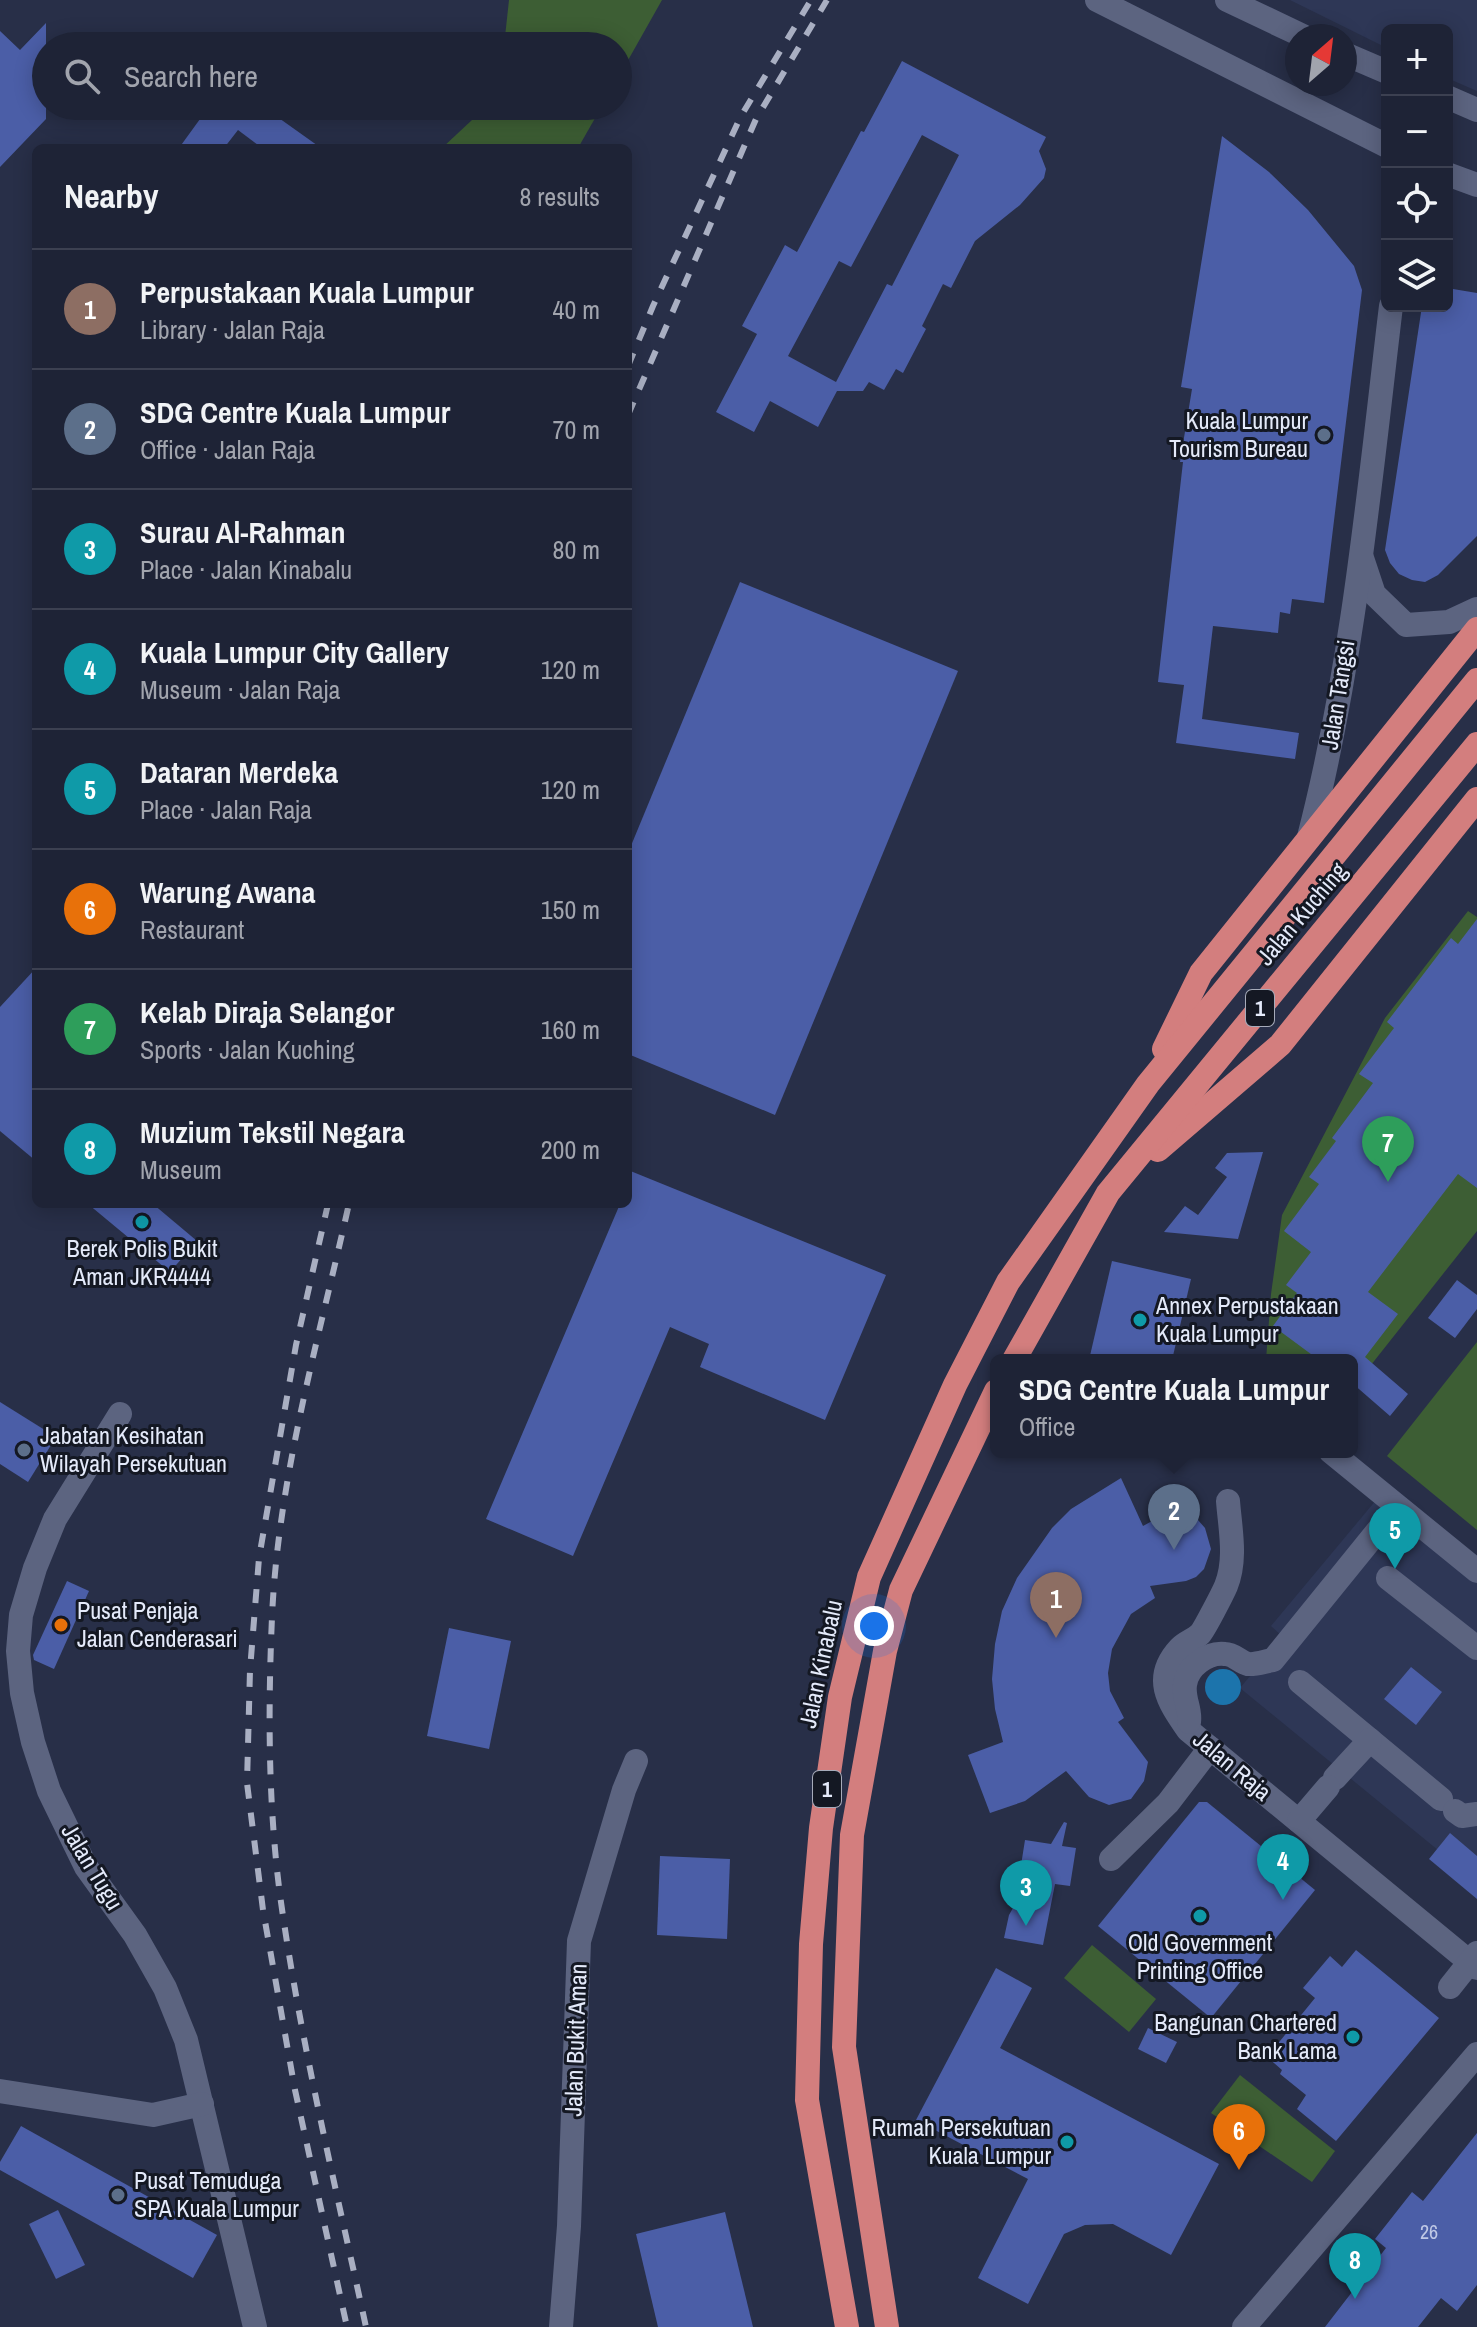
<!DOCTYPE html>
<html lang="en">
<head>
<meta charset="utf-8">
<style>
  body { margin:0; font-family:"Archivo Narrow",sans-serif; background:#262b3e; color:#f1f3f6 }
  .controls { position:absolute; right:24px; top:24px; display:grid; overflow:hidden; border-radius:12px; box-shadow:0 4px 20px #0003 }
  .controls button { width:72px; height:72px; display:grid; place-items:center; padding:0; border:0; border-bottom:2px solid #3c4051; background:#1e2336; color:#f1f3f6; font:40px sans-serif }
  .compass { position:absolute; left:1285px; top:24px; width:72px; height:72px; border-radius:50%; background:#1e2336; box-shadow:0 4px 20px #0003; rotate:28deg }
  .you { position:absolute; left:874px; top:1626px; width:28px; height:28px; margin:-20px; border:6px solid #fff; border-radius:50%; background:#1a73e8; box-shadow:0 0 0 12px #1a73e833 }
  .badge { display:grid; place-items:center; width:52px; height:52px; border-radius:50%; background:#9cb4fd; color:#fff; font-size:26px; font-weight:700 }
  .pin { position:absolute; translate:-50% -66px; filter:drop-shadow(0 2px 4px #0008) }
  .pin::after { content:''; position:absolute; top:42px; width:28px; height:24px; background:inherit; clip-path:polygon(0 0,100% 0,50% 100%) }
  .popup { position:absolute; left:990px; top:1354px; width:368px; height:104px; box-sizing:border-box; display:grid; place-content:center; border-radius:12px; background:#1e2336; filter:drop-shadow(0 2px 6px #0005); font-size:26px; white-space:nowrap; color:#a1a4ad }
  .popup b { font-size:30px; color:#f1f3f6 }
  .popup::after { content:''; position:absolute; left:50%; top:100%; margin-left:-16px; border:16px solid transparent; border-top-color:#1e2336 }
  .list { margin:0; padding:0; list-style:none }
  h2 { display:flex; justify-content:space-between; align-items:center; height:104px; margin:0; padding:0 32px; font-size:34px }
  h2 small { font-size:26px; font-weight:400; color:#a1a4ad }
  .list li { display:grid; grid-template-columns:52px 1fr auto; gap:24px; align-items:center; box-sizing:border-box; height:120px; padding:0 32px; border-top:2px solid #3c4051 }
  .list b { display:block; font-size:30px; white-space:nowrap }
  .list p { margin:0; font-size:26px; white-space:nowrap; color:#a1a4ad }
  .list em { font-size:26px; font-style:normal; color:#a1a4ad }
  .icon { flex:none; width:44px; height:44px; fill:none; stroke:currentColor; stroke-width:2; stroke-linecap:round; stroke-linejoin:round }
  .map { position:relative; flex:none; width:1477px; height:2327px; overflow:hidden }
  .search { position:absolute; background:#1e2336; box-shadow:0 4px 20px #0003; left:32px; top:32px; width:600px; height:88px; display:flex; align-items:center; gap:20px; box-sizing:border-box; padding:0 28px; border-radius:44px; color:#a1a4ad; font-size:30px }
  .panel { position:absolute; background:#1e2336; box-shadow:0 4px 20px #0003; left:32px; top:144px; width:600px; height:1064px; border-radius:12px }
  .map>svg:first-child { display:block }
  .built { fill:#2e3756 }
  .green { fill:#3d5e34 }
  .water { fill:#1c74ac }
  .building { fill:#4b5ea7; fill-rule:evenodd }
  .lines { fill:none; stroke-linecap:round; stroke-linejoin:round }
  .minor { stroke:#5c6480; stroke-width:24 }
  .highway { stroke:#d37e7e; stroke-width:24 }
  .rail { stroke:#a9afc2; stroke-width:6; stroke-dasharray:14 14; stroke-linecap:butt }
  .service-dot { fill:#5c6f8a; stroke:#141823; stroke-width:3 }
  .culture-dot { fill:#0f9aa8; stroke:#141823; stroke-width:3 }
  .food-dot { fill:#e8710a; stroke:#141823; stroke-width:3 }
  .labels { text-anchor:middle; stroke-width:6; stroke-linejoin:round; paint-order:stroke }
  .number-label { font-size:20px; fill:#bec7e5 }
  .shield { fill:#141823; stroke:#a6abba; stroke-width:2 }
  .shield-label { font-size:22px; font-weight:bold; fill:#e4eafa }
  .poi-label { font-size:24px; fill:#e4eafa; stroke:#141823; text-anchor:start }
  .street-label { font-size:24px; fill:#e4eafa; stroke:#141823 }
</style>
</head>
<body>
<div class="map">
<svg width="1477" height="2327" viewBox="0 0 1477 2327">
  <rect width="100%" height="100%" fill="#282f48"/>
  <g class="built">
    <path d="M 1290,0 L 1477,0 L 1477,91 L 1447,78 L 1447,30 L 1387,30 L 1387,48 Z"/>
    <path d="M 1377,1499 L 1477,1580 L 1477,1882 L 1240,1688 L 1283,1637 L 1271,1626 Z"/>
  </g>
  <g class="green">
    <path d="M 509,0 L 662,0 L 618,78 L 618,46 L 504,46 Z"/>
    <path d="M 487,106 L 602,106 L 578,148 L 442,148 Z"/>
    <path d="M 1468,911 L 1477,917 L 1477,1231 L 1352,1389 L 1352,1360 L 1266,1360 L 1271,1294 L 1282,1215 L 1385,1018 Z"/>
    <path d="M 1477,1342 L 1477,1530 L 1387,1456 Z"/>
    <path d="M 1092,1945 L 1156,1999 L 1129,2032 L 1064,1978 Z"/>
    <path d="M 1240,2075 L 1335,2151 L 1312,2182 L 1211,2113 Z"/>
  </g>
  <circle class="water" cx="1223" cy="1687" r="18"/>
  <g class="building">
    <path d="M 46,23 L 46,119 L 0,167 L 0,31 L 20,50 Z"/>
    <path d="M 902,61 L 1046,137 L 1039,151 L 1046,169 L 1044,178 L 1020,205 L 975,241 L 951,288 L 943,284 L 922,326 L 926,329 L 903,373 L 896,369 L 884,390 L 869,382 L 863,391 L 837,391 L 818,427 L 770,401 L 754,432 L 716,412 L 757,334 L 742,326 L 785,245 L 797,252 L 861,131 L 864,132 ZM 922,135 L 959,155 L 892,286 L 887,284 L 836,382 L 788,356 L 839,261 L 851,267 Z"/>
    <path d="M 205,106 L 262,106 L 321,148 L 262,148 L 238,130 L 224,148 L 179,148 L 208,108 Z"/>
    <path d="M 1222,136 L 1269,172 L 1308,210 L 1354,266 L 1362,290 L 1324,603 L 1292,599 L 1290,614 L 1280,612 L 1278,633 L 1213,626 L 1202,719 L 1299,733 L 1295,759 L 1176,743 L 1184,685 L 1158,682 L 1183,462 L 1180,462 L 1192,389 L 1181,387 Z"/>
    <path d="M 1447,288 L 1477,293 L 1477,536 L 1438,575 L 1425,582 L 1412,580 L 1399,574 L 1390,563 L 1385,550 L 1422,306 L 1447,306 Z"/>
    <path d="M 740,582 L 958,671 L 775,1115 L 628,1054 L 628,853 Z"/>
    <path d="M 1477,919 L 1477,1188 L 1458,1174 L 1368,1292 L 1398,1314 L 1365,1357 L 1408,1394 L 1390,1416 L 1352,1383 L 1352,1360 L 1319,1360 L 1273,1326 L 1297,1293 L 1286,1285 L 1311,1252 L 1284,1231 L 1319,1184 L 1309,1177 L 1336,1141 L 1332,1138 L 1373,1083 L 1359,1074 L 1394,1028 L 1387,1022 L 1451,938 L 1458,944 Z"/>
    <path d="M 36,968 L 36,1161 L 0,1131 L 0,1007 Z"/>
    <path d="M 1263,1152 L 1238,1239 L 1164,1232 L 1185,1206 L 1198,1215 L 1227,1177 L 1215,1168 L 1227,1153 Z"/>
    <path d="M 628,1170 L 886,1275 L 825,1420 L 700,1367 L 709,1344 L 670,1327 L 573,1556 L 486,1519 L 620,1204 L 628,1204 Z"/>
    <path d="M 88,1204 L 153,1204 L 197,1241 L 170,1272 Z"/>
    <path d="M 1112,1261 L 1191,1279 L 1172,1360 L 1089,1360 Z"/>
    <path d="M 1457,1280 L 1477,1295 L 1477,1309 L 1455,1338 L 1428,1318 Z"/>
    <path d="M 0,1402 L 56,1437 L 28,1482 L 0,1464 Z"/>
    <path d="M 1121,1478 L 1143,1526 L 1163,1515 L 1175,1512 L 1187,1514 L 1198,1520 L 1205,1528 L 1211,1549 L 1204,1569 L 1196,1577 L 1186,1581 L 1150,1586 L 1155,1598 L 1131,1614 L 1112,1649 L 1108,1673 L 1110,1691 L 1124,1718 L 1118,1722 L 1148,1762 L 1144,1781 L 1131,1799 L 1109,1805 L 1089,1797 L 1066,1771 L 1025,1801 L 990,1813 L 968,1755 L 1003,1742 L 995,1709 L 992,1679 L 995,1644 L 1002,1611 L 1017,1578 L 1052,1528 L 1071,1509 Z"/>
    <path d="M 67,1581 L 89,1591 L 54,1669 L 34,1660 L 33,1655 Z"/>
    <path d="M 449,1628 L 511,1641 L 489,1749 L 427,1736 Z"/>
    <path d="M 1411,1667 L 1442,1692 L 1416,1725 L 1384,1699 Z"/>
    <path d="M 1199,1802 L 1207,1802 L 1315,1890 L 1211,2018 L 1098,1926 Z"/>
    <path d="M 1064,1822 L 1067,1823 L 1062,1846 L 1076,1848 L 1070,1886 L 1055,1884 L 1043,1945 L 1004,1938 L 1009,1915 L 1029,1880 L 1019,1878 L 1025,1840 L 1051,1844 Z"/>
    <path d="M 1450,1833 L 1477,1856 L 1477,1899 L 1429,1859 Z"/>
    <path d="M 660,1856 L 730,1859 L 727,1939 L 657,1935 Z"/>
    <path d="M 1356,1950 L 1439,2018 L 1336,2141 L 1297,2109 L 1306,2095 L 1280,2074 L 1282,2070 L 1267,2057 L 1315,1998 L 1303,1988 L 1330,1956 L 1342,1967 Z"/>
    <path d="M 996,1968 L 1032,1988 L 1000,2048 L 1219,2164 L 1171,2255 L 1113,2224 L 1085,2225 L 1064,2234 L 1028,2304 L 978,2278 L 1028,2179 L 916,2120 Z"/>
    <path d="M 1148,2028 L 1177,2042 L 1166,2063 L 1138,2049 Z"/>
    <path d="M 21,2126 L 217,2235 L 193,2278 L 0,2170 L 0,2162 Z"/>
    <path d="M 1477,2133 L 1477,2285 L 1457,2311 L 1441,2298 L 1418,2327 L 1325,2327 L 1386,2248 L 1375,2239 L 1412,2192 L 1423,2201 Z"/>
    <path d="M 58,2210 L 85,2265 L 56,2279 L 29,2224 Z"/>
    <path d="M 725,2212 L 753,2327 L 658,2327 L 636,2234 Z"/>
  </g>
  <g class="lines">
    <g class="minor">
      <path d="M 1097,0 L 1387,146"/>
      <path d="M 1227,0 L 1303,36"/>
      <path d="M 1345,54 L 1387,72"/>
      <path d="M 1447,97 L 1477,110"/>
      <path d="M 1447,174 L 1477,185"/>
      <path d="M 1362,558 L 1374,594 L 1406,625 L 1449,622 L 1477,609"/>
      <path d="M 1309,837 C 1353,667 1370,481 1391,306"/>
      <path d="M 120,1414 L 55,1519 L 35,1568 L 21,1615 L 18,1651 L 22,1693 L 33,1742 L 49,1791 L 86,1867 L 135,1935 L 165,1988 L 186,2040 L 255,2327"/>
      <path d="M 1331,1452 L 1477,1571"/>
      <path d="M 1228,1501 C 1230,1528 1237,1559 1226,1586 C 1223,1593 1204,1630 1200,1634 C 1194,1640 1186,1642 1180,1648 C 1152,1678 1168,1701 1188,1730 L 1477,1968"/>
      <path d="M 1388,1578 L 1477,1648"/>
      <path d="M 1300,1682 L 1441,1799"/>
      <path d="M 1189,1722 C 1191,1709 1183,1699 1185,1685 C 1187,1667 1207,1652 1225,1654 C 1234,1654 1240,1662 1248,1664 C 1255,1665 1266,1661 1273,1660 L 1397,1507"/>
      <path d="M 1335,1778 L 1370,1740"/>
      <path d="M 1455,1811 L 1462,1816 L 1477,1814"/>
      <path d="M 1299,1821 L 1328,1787"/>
      <path d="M 1111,1859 L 1168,1803 L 1210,1748"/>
      <path d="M 1450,1987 L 1477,1953"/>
      <path d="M 0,2091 L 153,2115 L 202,2104"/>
      <path d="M 561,2327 L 569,2226 L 579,1941 L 624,1790 L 636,1761"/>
      <path d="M 1244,2327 L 1477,2054"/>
    </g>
    <g class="highway">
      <path d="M 1164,1049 L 1201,973 L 1477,629"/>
      <path d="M 1158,1150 L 1280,1045 L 1477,799"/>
      <path d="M 1014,1360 L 1108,1193 L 1477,744"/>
      <path d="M 847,2327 L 807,2100 L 811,1944 L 821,1828 L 840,1697 L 869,1577 L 955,1385 L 1008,1282 L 1148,1084 L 1477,680"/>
      <path d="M 887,2327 L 844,2047 L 852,1835 L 885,1651 L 901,1590 L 996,1391"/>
    </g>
    <g class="rail">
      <path d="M 628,366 L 653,306 L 741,116 L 811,0"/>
      <path d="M 628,415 L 756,119 L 827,0"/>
      <path d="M 328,1204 L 296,1345 L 259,1558 L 250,1670 L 247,1783 L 263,1910 L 295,2090 L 347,2327"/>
      <path d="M 348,1208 C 318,1342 278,1479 272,1617 C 268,1709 268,1803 280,1895 C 300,2040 335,2184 366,2327"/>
    </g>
  </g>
  <g class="service-dot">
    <circle cx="1324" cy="435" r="8"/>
    <circle cx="24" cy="1450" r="8"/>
    <circle cx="118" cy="2195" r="8"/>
  </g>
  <g class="culture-dot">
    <circle cx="142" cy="1222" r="8"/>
    <circle cx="1140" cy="1320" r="8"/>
    <circle cx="1200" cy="1916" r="8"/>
    <circle cx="1353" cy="2037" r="8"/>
    <circle cx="1067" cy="2142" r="8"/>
  </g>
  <circle class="food-dot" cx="61" cy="1625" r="8"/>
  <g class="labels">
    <g class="number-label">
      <text x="1429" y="2239">26</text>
    </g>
    <g class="shield">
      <rect x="1246" y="990" width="28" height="36" rx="6"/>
      <rect x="813" y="1771" width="28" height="36" rx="6"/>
    </g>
    <g class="shield-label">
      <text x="1260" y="1016">1</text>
      <text x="827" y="1797">1</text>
    </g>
    <g class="poi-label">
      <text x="1308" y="429" text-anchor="end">Kuala Lumpur<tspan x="1308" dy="28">Tourism Bureau</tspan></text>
      <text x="142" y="1257" text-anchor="middle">Berek Polis Bukit<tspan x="142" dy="28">Aman JKR4444</tspan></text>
      <text x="1156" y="1314">Annex Perpustakaan<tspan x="1156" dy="28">Kuala Lumpur</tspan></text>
      <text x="40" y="1444">Jabatan Kesihatan<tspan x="40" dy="28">Wilayah Persekutuan</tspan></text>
      <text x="77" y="1619">Pusat Penjaja<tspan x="77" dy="28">Jalan Cenderasari</tspan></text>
      <text x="1200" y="1951" text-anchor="middle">Old Government<tspan x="1200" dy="28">Printing Office</tspan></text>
      <text x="1337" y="2031" text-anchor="end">Bangunan Chartered<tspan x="1337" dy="28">Bank Lama</tspan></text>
      <text x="1051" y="2136" text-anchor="end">Rumah Persekutuan<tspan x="1051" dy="28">Kuala Lumpur</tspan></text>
      <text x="134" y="2189">Pusat Temuduga<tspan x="134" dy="28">SPA Kuala Lumpur</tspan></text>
    </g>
    <g class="street-label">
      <text transform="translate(1338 695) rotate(-81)" y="8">Jalan Tangsi</text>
      <text transform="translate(1302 914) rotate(-50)" y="8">Jalan Kuching</text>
      <text transform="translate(821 1664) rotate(-78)" y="8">Jalan Kinabalu</text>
      <text transform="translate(1232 1766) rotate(40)" y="8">Jalan Raja</text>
      <text transform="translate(92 1867) rotate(59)" y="8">Jalan Tugu</text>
      <text transform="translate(576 2040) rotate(-88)" y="8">Jalan Bukit Aman</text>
    </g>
  </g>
</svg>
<div class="controls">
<button>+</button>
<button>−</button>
<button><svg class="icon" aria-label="locate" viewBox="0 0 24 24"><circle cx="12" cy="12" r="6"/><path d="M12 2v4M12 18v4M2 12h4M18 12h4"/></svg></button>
<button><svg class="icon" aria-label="layers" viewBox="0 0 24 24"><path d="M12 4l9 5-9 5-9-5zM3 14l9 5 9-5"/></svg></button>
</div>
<svg class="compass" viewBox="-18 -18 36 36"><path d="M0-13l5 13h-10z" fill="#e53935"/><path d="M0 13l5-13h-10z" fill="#a1a4ad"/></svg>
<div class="you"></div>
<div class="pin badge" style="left:1056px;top:1638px;background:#8d6e63">1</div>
<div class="pin badge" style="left:1174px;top:1550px;background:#5c6f8a">2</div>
<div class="popup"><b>SDG Centre Kuala Lumpur</b>Office</div>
<div class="pin badge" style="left:1026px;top:1926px;background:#0f9aa8">3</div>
<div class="pin badge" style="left:1283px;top:1900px;background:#0f9aa8">4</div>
<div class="pin badge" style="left:1395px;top:1569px;background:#0f9aa8">5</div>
<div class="pin badge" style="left:1239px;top:2170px;background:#e8710a">6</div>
<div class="pin badge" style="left:1388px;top:1182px;background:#2e9e5b">7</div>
<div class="pin badge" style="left:1355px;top:2299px;background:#0f9aa8">8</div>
<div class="search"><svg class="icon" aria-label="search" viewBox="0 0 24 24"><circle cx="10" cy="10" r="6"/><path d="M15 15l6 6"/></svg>Search here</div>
<section class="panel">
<h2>Nearby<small>8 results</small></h2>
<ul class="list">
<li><span class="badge" style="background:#8d6e63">1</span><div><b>Perpustakaan Kuala Lumpur</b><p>Library · Jalan Raja</p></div><em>40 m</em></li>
<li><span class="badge" style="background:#5c6f8a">2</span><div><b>SDG Centre Kuala Lumpur</b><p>Office · Jalan Raja</p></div><em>70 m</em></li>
<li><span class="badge" style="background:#0f9aa8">3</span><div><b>Surau Al-Rahman</b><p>Place · Jalan Kinabalu</p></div><em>80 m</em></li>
<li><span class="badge" style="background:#0f9aa8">4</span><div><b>Kuala Lumpur City Gallery</b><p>Museum · Jalan Raja</p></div><em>120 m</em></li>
<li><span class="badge" style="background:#0f9aa8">5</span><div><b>Dataran Merdeka</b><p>Place · Jalan Raja</p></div><em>120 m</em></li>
<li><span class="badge" style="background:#e8710a">6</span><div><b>Warung Awana</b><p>Restaurant</p></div><em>150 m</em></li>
<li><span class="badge" style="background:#2e9e5b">7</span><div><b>Kelab Diraja Selangor</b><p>Sports · Jalan Kuching</p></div><em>160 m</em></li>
<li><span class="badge" style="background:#0f9aa8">8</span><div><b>Muzium Tekstil Negara</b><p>Museum</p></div><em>200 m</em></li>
</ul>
</section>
</div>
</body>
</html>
